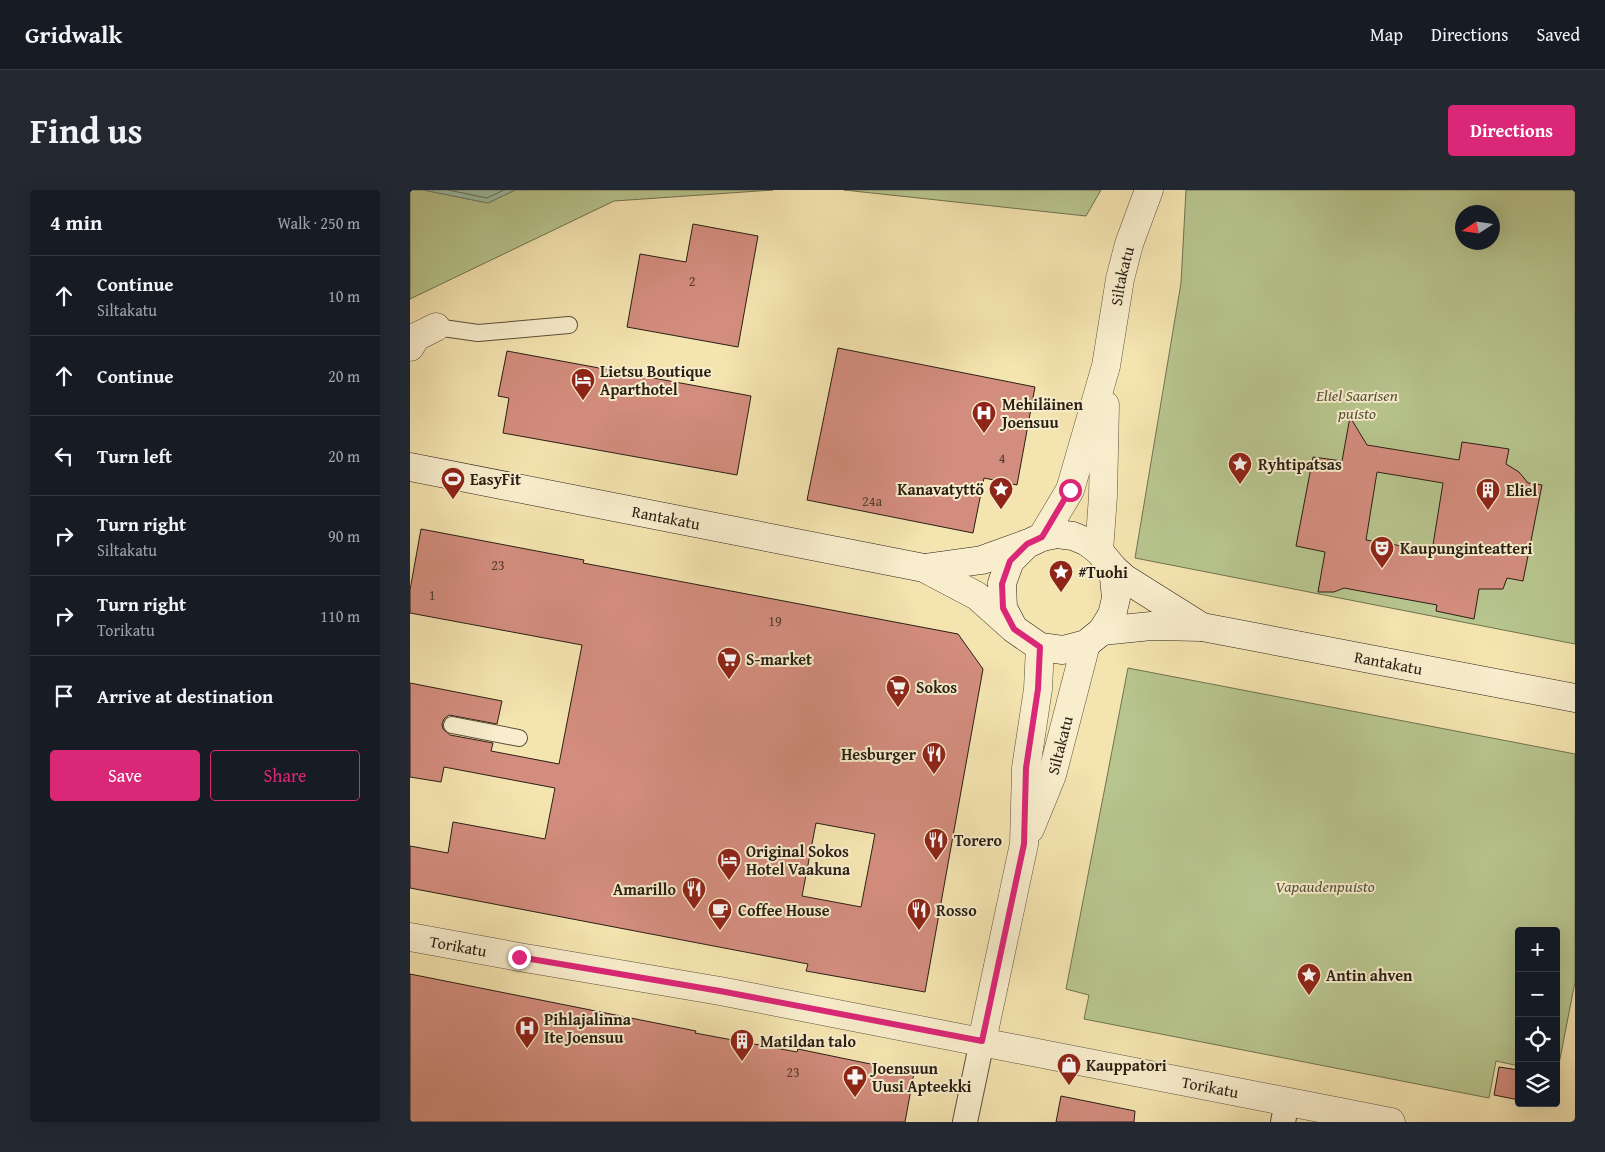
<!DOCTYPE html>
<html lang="en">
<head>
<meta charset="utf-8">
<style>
  body { margin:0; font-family:"Gentium Book Plus",serif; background:#242831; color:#f1f3f6 }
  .controls { position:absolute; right:15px; bottom:15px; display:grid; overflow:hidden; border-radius:5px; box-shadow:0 5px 20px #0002 }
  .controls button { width:45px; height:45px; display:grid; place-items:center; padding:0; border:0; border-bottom:1px solid #363941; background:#171b24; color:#f1f3f6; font:25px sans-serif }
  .compass { position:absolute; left:1045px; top:15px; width:45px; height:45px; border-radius:50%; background:#171b24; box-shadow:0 5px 20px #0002; rotate:258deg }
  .stop { position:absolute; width:15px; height:15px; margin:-11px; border:4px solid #db2777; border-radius:50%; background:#fff }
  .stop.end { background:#db2777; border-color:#fff; box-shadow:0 1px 5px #0008 }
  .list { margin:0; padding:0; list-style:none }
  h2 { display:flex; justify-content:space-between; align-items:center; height:65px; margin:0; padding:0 20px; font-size:21px }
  h2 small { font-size:16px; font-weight:400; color:#9ea1a6 }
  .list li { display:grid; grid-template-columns:32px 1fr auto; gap:15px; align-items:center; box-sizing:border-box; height:80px; padding:0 20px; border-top:1px solid #363941 }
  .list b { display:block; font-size:19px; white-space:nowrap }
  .list p { margin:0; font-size:16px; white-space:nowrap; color:#9ea1a6 }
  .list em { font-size:16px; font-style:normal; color:#9ea1a6 }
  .actions { display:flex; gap:10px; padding:15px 20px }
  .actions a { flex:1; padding:11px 0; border:1px solid #db2777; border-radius:5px; text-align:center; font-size:18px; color:#db2777 }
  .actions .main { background:#db2777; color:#fff }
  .icon { flex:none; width:28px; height:28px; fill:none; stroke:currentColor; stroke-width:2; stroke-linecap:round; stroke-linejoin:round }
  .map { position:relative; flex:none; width:1165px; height:932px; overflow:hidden; border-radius:5px }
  header { display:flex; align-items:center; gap:30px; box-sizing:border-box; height:70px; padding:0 25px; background:#171b24; border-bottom:1px solid #363941 }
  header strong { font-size:24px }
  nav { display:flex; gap:28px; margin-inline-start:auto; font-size:18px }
  .intro { display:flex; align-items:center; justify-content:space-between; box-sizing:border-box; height:120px; padding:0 30px }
  h1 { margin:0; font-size:35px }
  .button { padding:12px 22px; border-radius:5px; background:#db2777; color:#fff; font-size:18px; font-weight:700 }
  main { display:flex; gap:30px; padding:0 30px }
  aside { flex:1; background:#171b24; border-radius:5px; box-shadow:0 5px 20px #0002 }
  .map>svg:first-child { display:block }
  .green { fill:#b8c58e; stroke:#707251; fill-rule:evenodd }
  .water { fill:#9dbfa6; stroke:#6f7f6c }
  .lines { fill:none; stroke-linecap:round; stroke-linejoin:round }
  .shore { stroke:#636f5d; stroke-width:1 }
  .building { fill:#d38d7e; stroke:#291f14; fill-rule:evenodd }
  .service-casing { stroke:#5c503b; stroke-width:18 }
  .pedestrian-casing { stroke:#5c503b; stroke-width:26 }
  .minor-casing { stroke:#5c503b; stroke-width:29 }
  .tertiary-casing { stroke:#5c503b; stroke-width:29 }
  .secondary-casing { stroke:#291f14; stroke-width:29 }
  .service { stroke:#f8edcc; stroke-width:16 }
  .pedestrian { stroke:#f8edcc; stroke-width:24 }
  .minor { stroke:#f8edcc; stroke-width:28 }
  .tertiary { stroke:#f8edcc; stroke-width:28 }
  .secondary { stroke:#f8edcc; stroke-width:28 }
  .route { stroke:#db2777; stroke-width:6 }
  .labels { text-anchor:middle; stroke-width:4; stroke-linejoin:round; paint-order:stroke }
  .number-label { font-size:14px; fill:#543a2e }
  .street-label { font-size:16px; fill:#291f14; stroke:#f8edcc }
  .poi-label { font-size:16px; font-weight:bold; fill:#291f14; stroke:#f8edcc; text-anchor:start }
  .park-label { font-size:16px; font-style:italic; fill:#545139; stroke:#f8edcc }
</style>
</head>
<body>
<header>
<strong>Gridwalk</strong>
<nav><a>Map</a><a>Directions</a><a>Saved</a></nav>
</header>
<div class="intro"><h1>Find us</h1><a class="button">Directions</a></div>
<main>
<aside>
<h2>4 min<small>Walk · 250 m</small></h2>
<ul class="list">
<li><svg class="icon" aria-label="ahead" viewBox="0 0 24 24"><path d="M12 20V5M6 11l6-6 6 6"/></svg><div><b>Continue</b><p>Siltakatu</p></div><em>10 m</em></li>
<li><svg class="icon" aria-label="ahead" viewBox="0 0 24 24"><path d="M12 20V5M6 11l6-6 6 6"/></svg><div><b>Continue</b></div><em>20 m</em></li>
<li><svg class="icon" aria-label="left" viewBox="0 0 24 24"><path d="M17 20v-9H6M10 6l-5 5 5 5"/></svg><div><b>Turn left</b></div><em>20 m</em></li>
<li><svg class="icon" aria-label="right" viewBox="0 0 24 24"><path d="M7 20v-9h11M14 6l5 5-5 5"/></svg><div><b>Turn right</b><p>Siltakatu</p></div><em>90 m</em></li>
<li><svg class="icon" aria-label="right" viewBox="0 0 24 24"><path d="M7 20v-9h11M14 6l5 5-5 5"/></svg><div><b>Turn right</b><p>Torikatu</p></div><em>110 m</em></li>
<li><svg class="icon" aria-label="arrive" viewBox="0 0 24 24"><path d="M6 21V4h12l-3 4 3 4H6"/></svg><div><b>Arrive at destination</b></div></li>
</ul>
<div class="actions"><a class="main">Save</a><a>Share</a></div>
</aside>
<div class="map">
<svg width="1165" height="932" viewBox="0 0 1165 932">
  <rect width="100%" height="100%" fill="#f4e4b0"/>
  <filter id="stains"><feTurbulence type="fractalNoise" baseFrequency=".004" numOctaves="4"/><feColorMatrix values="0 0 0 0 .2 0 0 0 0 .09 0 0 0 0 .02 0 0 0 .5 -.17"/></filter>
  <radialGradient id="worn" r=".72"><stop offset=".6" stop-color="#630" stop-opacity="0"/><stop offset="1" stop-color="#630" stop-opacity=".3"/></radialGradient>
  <g class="green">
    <path d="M 0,0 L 14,0 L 78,13 L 105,0 L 363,0 L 204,11 L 0,109 Z"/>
    <path d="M 434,0 L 691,0 L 676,26 Z"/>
    <path d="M 776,0 L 1165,0 L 1165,454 L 725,368 L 771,93 ZM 1052,22 L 1082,22 L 1082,52 L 1052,52 Z"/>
    <path d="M 718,478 L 1165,564 L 1165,792 L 1146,889 L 1146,741 L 1109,741 L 1109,876 L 1086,871 L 1079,908 L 674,829 L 679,805 L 656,799 Z"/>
  </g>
  <path class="water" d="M 13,0 L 105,0 L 78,13 Z"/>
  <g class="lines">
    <path class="shore" d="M 38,0 L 77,8 L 94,0"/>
  </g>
  <g class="building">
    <path d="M 283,34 L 348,46 L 328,157 L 217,137 L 230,64 L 276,72 Z"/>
    <path d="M 428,158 L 625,197 L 607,295 L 574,288 L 563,343 L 397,310 Z"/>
    <path d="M 97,161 L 341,206 L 327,285 L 93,243 L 99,208 L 88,206 Z"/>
    <path d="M 940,227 L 957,255 L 1049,270 L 1052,252 L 1099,259 L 1096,274 L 1109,282 L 1118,293 L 1132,295 L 1113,391 L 1097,388 L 1093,399 L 1069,399 L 1064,429 L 1026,421 L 1027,415 L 934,398 L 924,402 L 908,402 L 915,362 L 886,356 L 903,267 L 932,271 ZM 967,282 L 1033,293 L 1022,361 L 956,350 Z"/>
    <path d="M 11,339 L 174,370 L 173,373 L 548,444 L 573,479 L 515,802 L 396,781 L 398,774 L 0,698 L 0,656 L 38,663 L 43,632 L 135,649 L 145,598 L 34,577 L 31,592 L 0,587 L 0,493 L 92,511 L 87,534 L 39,525 L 34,529 L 32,534 L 33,539 L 40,545 L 83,553 L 81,561 L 149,574 L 172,455 L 0,423 L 0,400 ZM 406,633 L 465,644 L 451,717 L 392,706 Z"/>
    <path d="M 0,784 L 286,841 L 285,843 L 387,862 L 388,859 L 504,883 L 495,932 L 0,932 Z"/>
    <path d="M 1089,877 L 1109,880 L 1109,910 L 1084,905 Z"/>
    <path d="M 651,906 L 725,921 L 724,932 L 646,932 Z"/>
  </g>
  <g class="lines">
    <defs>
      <g id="service">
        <path d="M 26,137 L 68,143 L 159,135"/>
        <path d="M 42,535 L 109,548"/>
      </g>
      <g id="pedestrian">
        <path d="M 555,932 L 572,851"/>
        <path d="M 873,932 L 877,912"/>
      </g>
      <g id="minor">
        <path d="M 0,157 L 6,147 L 26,137"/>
        <path id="s1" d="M 620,639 L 642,585 L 676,454"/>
        <path id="s2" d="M 0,747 L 109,767 L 310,801 L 981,932"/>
        <path d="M 572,851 L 614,654 L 616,578 L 628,499 L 630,457"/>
      </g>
      <g id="tertiary">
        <path id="s3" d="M 632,347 L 660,300 L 696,176 L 710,89 L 719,54 L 739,0"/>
        <path d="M 689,361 L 693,306 L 695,215"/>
      </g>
      <g id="secondary">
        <path id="s4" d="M 0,277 L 514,378 L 567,406 L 604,439 L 630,457 L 653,460 L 676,454 L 692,441 L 702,425 L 706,408 L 703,378 L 689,361 L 677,352 L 663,346 L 647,344 L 632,347 L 617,354 L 600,371 L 592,393 L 593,418 L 604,439"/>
        <path d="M 514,378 L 572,370 L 616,354"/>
        <path d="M 703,378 L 714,388 L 792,437"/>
        <path id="s5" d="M 692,441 L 741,436 L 792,437 L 1165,508"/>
      </g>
    </defs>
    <use href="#service" class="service-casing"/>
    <use href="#pedestrian" class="pedestrian-casing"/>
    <use href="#minor" class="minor-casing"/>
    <use href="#tertiary" class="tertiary-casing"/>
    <use href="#secondary" class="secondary-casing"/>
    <use href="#service" class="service"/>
    <use href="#pedestrian" class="pedestrian"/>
    <use href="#minor" class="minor"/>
    <use href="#tertiary" class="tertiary"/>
    <use href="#secondary" class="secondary"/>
  </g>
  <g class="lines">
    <path class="route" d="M 109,767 L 310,801 L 572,851 L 614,654 L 616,578 L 628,499 L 630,457 L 604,439 L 593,418 L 592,394 L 600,371 L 617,354 L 632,347 L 660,300"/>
  </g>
  <defs>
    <symbol id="hotel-pin" viewBox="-11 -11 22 30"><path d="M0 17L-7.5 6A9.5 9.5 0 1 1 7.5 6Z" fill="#8f2418" stroke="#f8edcc"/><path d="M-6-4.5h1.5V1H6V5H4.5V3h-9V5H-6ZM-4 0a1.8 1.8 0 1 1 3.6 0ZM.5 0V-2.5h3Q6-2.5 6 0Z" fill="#fff"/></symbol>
    <symbol id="hospital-pin" viewBox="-11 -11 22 30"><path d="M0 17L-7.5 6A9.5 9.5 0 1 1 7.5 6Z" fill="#8f2418" stroke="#f8edcc"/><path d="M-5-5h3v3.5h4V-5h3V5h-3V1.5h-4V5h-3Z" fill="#fff"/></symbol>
    <symbol id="sight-pin" viewBox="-11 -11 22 30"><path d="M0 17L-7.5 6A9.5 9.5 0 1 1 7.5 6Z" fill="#8f2418" stroke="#f8edcc"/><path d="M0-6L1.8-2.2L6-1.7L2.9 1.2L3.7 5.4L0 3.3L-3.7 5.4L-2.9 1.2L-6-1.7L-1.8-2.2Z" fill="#fff"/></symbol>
    <symbol id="stadium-pin" viewBox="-11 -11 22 30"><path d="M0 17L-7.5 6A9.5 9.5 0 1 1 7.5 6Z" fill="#8f2418" stroke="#f8edcc"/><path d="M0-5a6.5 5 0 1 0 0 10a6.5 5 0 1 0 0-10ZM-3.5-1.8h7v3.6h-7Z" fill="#fff"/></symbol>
    <symbol id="building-pin" viewBox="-11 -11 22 30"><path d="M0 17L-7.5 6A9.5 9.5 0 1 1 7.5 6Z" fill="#8f2418" stroke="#f8edcc"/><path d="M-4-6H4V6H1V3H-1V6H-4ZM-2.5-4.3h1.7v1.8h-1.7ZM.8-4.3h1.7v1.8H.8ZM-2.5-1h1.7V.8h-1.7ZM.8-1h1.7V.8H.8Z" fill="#fff"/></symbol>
    <symbol id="theatre-pin" viewBox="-11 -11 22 30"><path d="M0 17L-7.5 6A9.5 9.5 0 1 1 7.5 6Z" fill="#8f2418" stroke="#f8edcc"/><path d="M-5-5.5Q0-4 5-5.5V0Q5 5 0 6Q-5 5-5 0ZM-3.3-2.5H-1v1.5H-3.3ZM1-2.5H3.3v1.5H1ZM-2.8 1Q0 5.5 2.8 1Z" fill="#fff"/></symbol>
    <symbol id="supermarket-pin" viewBox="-11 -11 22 30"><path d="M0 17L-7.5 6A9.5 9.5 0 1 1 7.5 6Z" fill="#8f2418" stroke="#f8edcc"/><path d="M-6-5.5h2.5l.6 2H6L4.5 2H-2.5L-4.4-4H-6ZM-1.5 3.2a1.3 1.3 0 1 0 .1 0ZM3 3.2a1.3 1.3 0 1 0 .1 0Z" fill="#fff"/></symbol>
    <symbol id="restaurant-pin" viewBox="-11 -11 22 30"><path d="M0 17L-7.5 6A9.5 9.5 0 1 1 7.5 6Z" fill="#8f2418" stroke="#f8edcc"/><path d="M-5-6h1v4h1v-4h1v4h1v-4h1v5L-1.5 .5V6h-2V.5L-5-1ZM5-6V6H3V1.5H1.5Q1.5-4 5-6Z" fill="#fff"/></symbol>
    <symbol id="cafe-pin" viewBox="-11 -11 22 30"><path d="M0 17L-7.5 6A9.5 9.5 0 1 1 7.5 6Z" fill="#8f2418" stroke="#f8edcc"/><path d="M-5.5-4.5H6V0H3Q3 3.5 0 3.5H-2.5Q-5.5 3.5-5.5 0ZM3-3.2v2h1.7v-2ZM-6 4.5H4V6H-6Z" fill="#fff"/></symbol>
    <symbol id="shop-pin" viewBox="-11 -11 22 30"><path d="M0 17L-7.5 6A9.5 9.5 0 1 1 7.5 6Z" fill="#8f2418" stroke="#f8edcc"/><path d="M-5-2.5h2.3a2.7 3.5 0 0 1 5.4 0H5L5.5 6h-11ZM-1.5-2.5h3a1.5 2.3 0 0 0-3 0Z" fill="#fff"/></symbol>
    <symbol id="pharmacy-pin" viewBox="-11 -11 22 30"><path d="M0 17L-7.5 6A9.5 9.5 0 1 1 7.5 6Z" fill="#8f2418" stroke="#f8edcc"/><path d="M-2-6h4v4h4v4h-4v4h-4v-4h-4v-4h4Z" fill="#fff"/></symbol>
  </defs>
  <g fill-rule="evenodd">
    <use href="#hotel-pin" x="159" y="176" width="28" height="38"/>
    <use href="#hospital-pin" x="560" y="209" width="28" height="38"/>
    <use href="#sight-pin" x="816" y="260" width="28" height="38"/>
    <use href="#stadium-pin" x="29" y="275" width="28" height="38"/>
    <use href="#sight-pin" x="577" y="285" width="28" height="38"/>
    <use href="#building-pin" x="1064" y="286" width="28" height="38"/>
    <use href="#theatre-pin" x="958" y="344" width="28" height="38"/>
    <use href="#sight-pin" x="637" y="368" width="28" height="38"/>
    <use href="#supermarket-pin" x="305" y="455" width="28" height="38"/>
    <use href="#supermarket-pin" x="474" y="483" width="28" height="38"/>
    <use href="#restaurant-pin" x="510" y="550" width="28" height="38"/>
    <use href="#restaurant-pin" x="512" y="636" width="28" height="38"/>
    <use href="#hotel-pin" x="305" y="656" width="28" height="38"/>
    <use href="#restaurant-pin" x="270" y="685" width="28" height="38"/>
    <use href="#cafe-pin" x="296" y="706" width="28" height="38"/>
    <use href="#restaurant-pin" x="495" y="706" width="28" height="38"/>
    <use href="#sight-pin" x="885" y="771" width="28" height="38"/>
    <use href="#hospital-pin" x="103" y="824" width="28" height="38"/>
    <use href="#building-pin" x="318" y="837" width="28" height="38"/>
    <use href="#shop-pin" x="645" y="861" width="28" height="38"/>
    <use href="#pharmacy-pin" x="431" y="873" width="28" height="38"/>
  </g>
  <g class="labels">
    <g class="number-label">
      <text x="282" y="96">2</text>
      <text x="592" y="273">4</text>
      <text x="462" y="316">24a</text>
      <text x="88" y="380">23</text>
      <text x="22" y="410">1</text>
      <text x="365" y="436">19</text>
      <text x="383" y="887">23</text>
    </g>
    <g class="street-label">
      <text dy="6" stroke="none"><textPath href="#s3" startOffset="275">Siltakatu</textPath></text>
      <text dy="6" stroke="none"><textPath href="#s4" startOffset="261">Rantakatu</textPath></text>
      <text dy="6" stroke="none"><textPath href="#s5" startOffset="290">Rantakatu</textPath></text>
      <text dy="6" stroke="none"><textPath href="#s1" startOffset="89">Siltakatu</textPath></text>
      <text dy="6" stroke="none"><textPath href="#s2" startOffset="49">Torikatu</textPath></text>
      <text dy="6" stroke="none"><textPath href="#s2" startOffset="814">Torikatu</textPath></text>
    </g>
    <g class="poi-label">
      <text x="190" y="187">Lietsu Boutique<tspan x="190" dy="18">Aparthotel</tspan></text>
      <text x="592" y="220">Mehiläinen<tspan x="592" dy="18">Joensuu</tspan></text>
      <text x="848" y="280">Ryhtipatsas</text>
      <text x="60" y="295">EasyFit</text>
      <text x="574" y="305" text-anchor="end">Kanavatyttö</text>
      <text x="1096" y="306">Eliel</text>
      <text x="990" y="364">Kaupunginteatteri</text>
      <text x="668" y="388">#Tuohi</text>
      <text x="336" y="475">S-market</text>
      <text x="506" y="503">Sokos</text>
      <text x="506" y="570" text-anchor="end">Hesburger</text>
      <text x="544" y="656">Torero</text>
      <text x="336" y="667">Original Sokos<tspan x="336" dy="18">Hotel Vaakuna</tspan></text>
      <text x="266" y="705" text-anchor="end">Amarillo</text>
      <text x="328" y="726">Coffee House</text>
      <text x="526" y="726">Rosso</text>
      <text x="916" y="791">Antin ahven</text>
      <text x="134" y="835">Pihlajalinna<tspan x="134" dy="18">Ite Joensuu</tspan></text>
      <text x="350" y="857">Matildan talo</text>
      <text x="676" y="881">Kauppatori</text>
      <text x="462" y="884">Joensuun<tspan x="462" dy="18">Uusi Apteekki</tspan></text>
    </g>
    <g class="park-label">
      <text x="947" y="211">Eliel Saarisen<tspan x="947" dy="18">puisto</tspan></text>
      <text x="915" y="702">Vapaudenpuisto</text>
    </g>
  </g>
  <rect width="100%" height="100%" filter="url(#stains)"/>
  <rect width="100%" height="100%" fill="url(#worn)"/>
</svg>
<div class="controls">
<button>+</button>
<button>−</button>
<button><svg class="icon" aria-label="locate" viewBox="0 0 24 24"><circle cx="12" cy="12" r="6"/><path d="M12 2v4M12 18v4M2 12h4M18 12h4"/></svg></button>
<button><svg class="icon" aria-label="layers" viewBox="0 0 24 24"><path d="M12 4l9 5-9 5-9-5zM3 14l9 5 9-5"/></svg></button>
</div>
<svg class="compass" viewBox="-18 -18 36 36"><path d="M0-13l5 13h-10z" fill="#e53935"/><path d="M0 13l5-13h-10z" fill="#9ea1a6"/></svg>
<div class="stop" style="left:660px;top:300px"></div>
<div class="stop end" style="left:109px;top:767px"></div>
</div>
</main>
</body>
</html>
